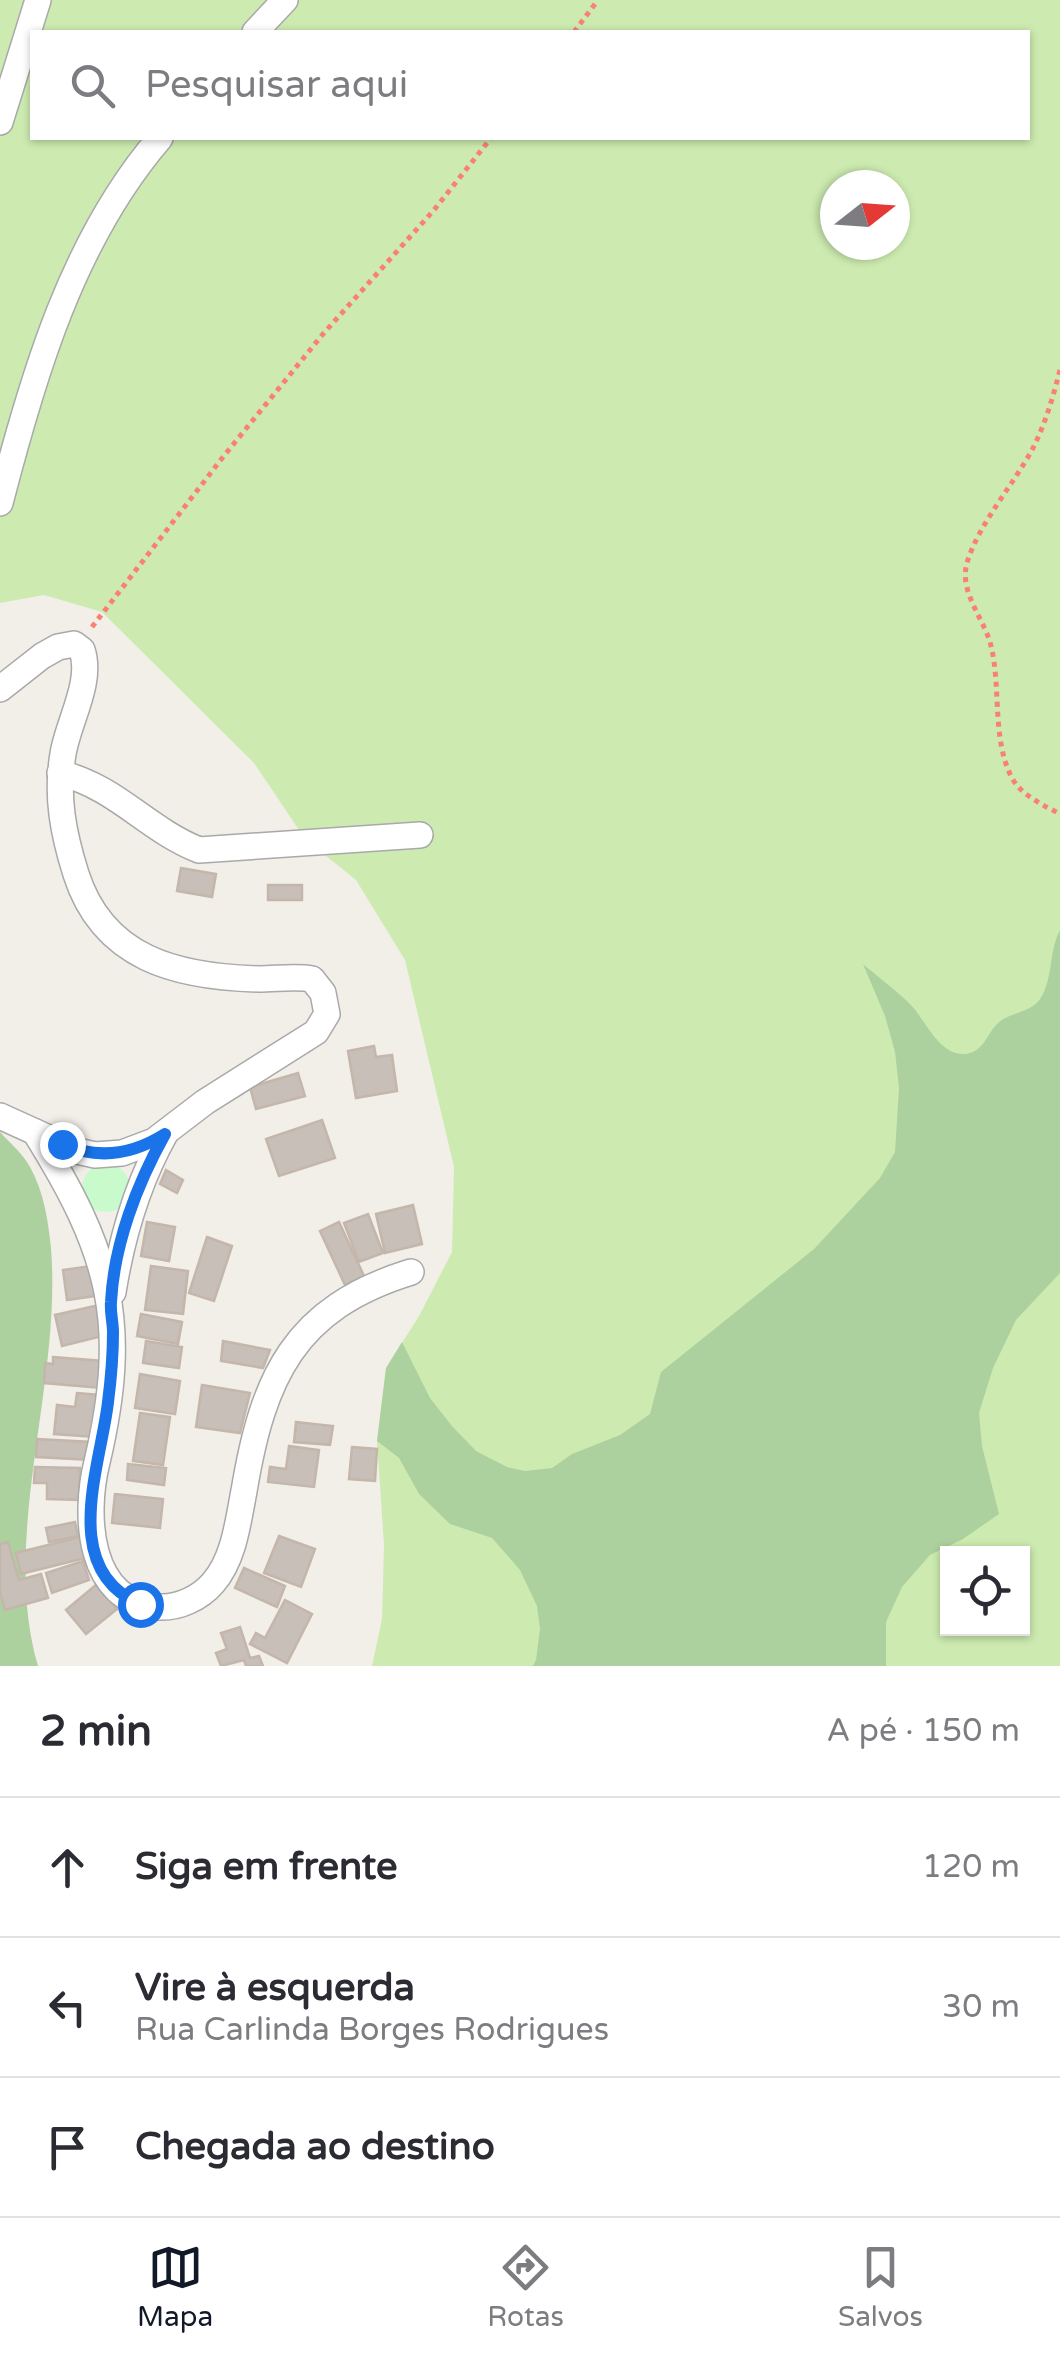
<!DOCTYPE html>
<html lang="pt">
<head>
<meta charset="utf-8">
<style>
  body { margin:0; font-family:"Varela Round",sans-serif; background:#f7f7f7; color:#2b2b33 }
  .controls { position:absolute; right:30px; bottom:30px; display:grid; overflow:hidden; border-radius:0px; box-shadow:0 2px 8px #0004 }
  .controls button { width:90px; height:90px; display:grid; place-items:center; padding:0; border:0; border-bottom:2px solid #e1e1e2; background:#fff; color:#2b2b33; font:50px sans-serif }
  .compass { position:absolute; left:820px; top:170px; width:90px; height:90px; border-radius:50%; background:#fff; box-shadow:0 2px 8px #0004; rotate:73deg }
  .stop { position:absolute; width:30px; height:30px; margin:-22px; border:8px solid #1a73e8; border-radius:50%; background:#fff }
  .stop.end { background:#1a73e8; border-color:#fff; box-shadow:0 2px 10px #0008 }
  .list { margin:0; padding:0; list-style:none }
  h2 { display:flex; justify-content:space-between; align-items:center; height:130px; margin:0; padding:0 40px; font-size:42px }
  h2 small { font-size:32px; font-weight:400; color:#7c7c81 }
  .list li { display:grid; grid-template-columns:65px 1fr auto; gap:30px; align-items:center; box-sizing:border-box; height:140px; padding:0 40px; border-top:2px solid #e1e1e2 }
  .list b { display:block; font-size:38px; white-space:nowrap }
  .list p { margin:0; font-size:32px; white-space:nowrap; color:#7c7c81 }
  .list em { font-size:32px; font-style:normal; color:#7c7c81 }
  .icon { flex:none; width:55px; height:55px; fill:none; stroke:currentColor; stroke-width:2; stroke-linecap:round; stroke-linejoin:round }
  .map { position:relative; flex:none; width:1060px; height:1666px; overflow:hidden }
  .search { position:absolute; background:#fff; box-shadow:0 2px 8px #0004; left:30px; right:30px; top:30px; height:110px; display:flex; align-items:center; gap:25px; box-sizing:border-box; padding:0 35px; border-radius:0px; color:#7c7c81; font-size:38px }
  .sheet { height:550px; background:#fff }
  nav { display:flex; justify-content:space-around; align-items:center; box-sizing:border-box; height:140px; border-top:2px solid #e1e1e2; background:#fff; font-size:28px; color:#7c7c81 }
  nav a { display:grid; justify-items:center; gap:5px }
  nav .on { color:#111827 }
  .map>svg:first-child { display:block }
  .grass { fill:#cdebb0; fill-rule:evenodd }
  .forest { fill:#add19e }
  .park { fill:#c8facc }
  .building { fill:#c7bfb8; stroke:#c4b6ab; stroke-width:2.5 }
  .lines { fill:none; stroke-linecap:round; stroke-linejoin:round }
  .street-casing { stroke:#a9a9a9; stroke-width:28 }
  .path { stroke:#fa8072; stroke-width:5; stroke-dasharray:5 5; stroke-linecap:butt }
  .street { stroke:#fff; stroke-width:25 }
  .route { stroke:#1a73e8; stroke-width:12 }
</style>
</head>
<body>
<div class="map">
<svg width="1060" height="1666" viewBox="0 0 1060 1666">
  <rect width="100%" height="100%" fill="#f2efe9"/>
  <path class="grass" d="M 0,0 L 1060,0 L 1060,1666 L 372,1666 L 382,1619 L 384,1545 L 377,1441 L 386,1368 L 419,1316 L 452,1252 L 454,1167 L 405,960 L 356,880 L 305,839 L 254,763 L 102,612 L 44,595 L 0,603 ZM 32,32 L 1028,32 L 1028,138 L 32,138 ZM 835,185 L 895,185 L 895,245 L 835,245 ZM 948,1554 L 1022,1554 L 1022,1628 L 948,1628 Z"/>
  <g class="forest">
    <path d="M 1060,930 L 1060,1273 L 1016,1320 L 993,1368 L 979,1413 L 982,1446 L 999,1514 L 963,1539 L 930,1555 L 902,1587 L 886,1622 L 886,1666 L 533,1666 L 536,1660 L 540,1629 L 537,1606 L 520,1570 L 492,1538 L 450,1524 L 419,1494 L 399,1458 L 377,1441 L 386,1368 L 402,1342 L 430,1398 L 452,1426 L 476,1451 L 507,1467 L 525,1471 L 552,1468 L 572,1454 L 620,1435 L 650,1414 L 661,1372 L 814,1249 L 880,1178 L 895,1152 L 899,1088 L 895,1052 L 885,1016 L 863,964 C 878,977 896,990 910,1004 C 925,1019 939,1056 965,1054 C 984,1052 986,1035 997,1024 C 1010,1011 1032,1014 1042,996 C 1053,976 1049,951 1060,930 Z"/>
    <path d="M 0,1132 C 10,1143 23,1154 30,1167 C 44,1192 48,1220 51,1248 C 62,1385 0,1536 38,1666 L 0,1666 Z"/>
  </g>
  <circle class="park" cx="106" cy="1188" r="24"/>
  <g class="building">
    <path d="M 181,868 L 216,874 L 212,897 L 177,891 Z"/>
    <rect x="268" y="885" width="34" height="15"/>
    <path d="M 374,1046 L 376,1057 L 392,1055 L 397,1091 L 356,1098 L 348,1051 Z"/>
    <path d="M 298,1073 L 305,1096 L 256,1109 L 250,1087 Z"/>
    <path d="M 322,1120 L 335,1158 L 279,1176 L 266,1139 Z"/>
    <path d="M 166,1170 L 183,1180 L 177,1193 L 160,1184 Z"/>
    <path d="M 413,1205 L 422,1244 L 385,1253 L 376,1214 Z"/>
    <path d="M 368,1214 L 383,1253 L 359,1262 L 344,1223 Z"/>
    <path d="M 147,1222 L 175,1227 L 169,1261 L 141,1256 Z"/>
    <path d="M 339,1222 L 364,1276 L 345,1285 L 320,1231 Z"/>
    <path d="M 207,1237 L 232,1246 L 214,1301 L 189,1293 Z"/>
    <path d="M 92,1266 L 96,1296 L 67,1300 L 63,1270 Z"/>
    <path d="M 151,1266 L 188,1271 L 183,1314 L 145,1310 Z"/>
    <path d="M 99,1305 L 106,1335 L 62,1346 L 55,1315 Z"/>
    <path d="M 141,1314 L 182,1322 L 178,1344 L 137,1336 Z"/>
    <path d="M 146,1341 L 182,1347 L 179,1368 L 143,1363 Z"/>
    <path d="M 223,1341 L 270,1350 L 263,1368 L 221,1361 Z"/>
    <path d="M 53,1357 L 103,1361 L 101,1388 L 44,1383 L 45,1363 L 53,1364 Z"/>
    <path d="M 140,1374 L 180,1381 L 175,1414 L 135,1408 Z"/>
    <path d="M 202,1385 L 250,1393 L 240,1433 L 196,1427 Z"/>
    <path d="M 77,1393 L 99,1395 L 95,1437 L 54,1434 L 57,1405 L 75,1407 Z"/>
    <path d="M 140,1413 L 170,1417 L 163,1465 L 133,1461 Z"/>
    <path d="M 296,1422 L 333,1426 L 330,1445 L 294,1442 Z"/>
    <path d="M 37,1439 L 92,1442 L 91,1460 L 36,1457 Z"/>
    <path d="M 289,1446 L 319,1450 L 314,1487 L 268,1482 L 270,1467 L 286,1469 Z"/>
    <path d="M 352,1447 L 377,1449 L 375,1481 L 349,1479 Z"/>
    <path d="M 128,1464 L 166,1468 L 164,1485 L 127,1480 Z"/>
    <path d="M 35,1467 L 80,1468 L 79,1500 L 47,1499 L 47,1483 L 34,1483 Z"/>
    <path d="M 115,1494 L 163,1499 L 160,1528 L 112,1523 Z"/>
    <path d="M 75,1522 L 78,1536 L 49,1542 L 46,1528 Z"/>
    <path d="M 279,1536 L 315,1549 L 301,1587 L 264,1573 Z"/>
    <path d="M 80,1537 L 85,1558 L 21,1574 L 16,1553 Z"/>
    <path d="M 8,1542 L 19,1580 L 41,1574 L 48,1598 L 5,1610 L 0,1592 L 0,1544 Z"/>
    <path d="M 83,1561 L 89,1580 L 52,1593 L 46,1573 Z"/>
    <path d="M 244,1568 L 285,1586 L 277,1607 L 235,1588 Z"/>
    <path d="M 97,1584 L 117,1609 L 86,1634 L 66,1610 Z"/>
    <path d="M 285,1600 L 312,1614 L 287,1663 L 250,1644 L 256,1633 L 265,1638 Z"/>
    <path d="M 240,1627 L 250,1658 L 259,1656 L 263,1666 L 246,1666 L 244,1660 L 221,1666 L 216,1653 L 227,1649 L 221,1633 Z"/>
  </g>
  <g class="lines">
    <defs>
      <g id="street">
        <path d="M 255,32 L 285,0"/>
        <path d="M 0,122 L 38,0"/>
        <path d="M 0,503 C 33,375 73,239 160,138"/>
        <path d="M 0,689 L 42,656 L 58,647 L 74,644 L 82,650 C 93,682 68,722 63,754 C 56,796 63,833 76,874 C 103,959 177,977 259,979 C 277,979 295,976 312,979 L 323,993 L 327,1014 L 316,1032 L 205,1102 L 154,1141 L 122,1153 L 95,1155 L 77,1151 L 0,1116"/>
        <path d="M 60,773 C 118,788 145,828 199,850 L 420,835"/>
        <path d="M 35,1132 C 110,1252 130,1322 97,1462 C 84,1514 87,1603 159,1607 C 179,1608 200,1598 213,1583 C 234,1559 238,1522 244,1491 C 263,1377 294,1308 411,1272"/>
        <path d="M 113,1292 C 122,1236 137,1184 165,1134"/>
      </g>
    </defs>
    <use href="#street" class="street-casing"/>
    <g class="path">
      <path d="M 574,32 L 598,0"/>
      <path d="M 1060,370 C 1053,397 1045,425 1032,450 C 1013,485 978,525 967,563 C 959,591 982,616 990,642 C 1002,685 991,738 1012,778 C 1021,795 1043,805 1060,814"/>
      <path d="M 92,627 L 223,457 L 323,334 L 434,210 L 491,138"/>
    </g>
    <use href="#street" class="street"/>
  </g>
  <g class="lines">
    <path class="route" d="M 62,1144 C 98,1160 132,1155 165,1134 C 137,1184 114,1244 111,1302 C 110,1312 113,1322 113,1332 C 113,1355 111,1379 108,1402 C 101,1465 58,1569 140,1604"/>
  </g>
</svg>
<div class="controls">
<button><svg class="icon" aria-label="locate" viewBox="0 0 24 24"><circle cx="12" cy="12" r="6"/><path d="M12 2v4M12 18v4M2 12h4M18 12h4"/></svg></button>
</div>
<svg class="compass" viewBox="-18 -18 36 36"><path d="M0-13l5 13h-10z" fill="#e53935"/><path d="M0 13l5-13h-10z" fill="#7c7c81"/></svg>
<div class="stop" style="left:140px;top:1604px"></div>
<div class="stop end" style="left:62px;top:1144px"></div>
<div class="search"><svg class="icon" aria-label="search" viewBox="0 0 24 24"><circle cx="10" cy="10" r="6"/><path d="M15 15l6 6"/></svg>Pesquisar aqui</div>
</div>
<section class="sheet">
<h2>2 min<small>A pé · 150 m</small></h2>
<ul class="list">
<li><svg class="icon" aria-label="ahead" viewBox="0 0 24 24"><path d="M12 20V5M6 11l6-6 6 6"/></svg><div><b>Siga em frente</b></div><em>120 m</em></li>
<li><svg class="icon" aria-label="left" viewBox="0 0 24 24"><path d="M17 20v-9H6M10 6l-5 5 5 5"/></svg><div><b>Vire à esquerda</b><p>Rua Carlinda Borges Rodrigues</p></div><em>30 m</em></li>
<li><svg class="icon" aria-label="arrive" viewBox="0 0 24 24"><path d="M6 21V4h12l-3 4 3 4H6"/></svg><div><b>Chegada ao destino</b></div></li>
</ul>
</section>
<nav>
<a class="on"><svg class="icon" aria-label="map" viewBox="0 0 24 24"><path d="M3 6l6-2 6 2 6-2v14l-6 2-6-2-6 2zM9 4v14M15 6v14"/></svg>Mapa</a>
<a><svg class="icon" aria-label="directions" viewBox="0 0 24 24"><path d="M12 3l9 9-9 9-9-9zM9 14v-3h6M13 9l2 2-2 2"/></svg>Rotas</a>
<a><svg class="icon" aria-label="saved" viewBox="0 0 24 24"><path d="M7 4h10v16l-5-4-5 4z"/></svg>Salvos</a>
</nav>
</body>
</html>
